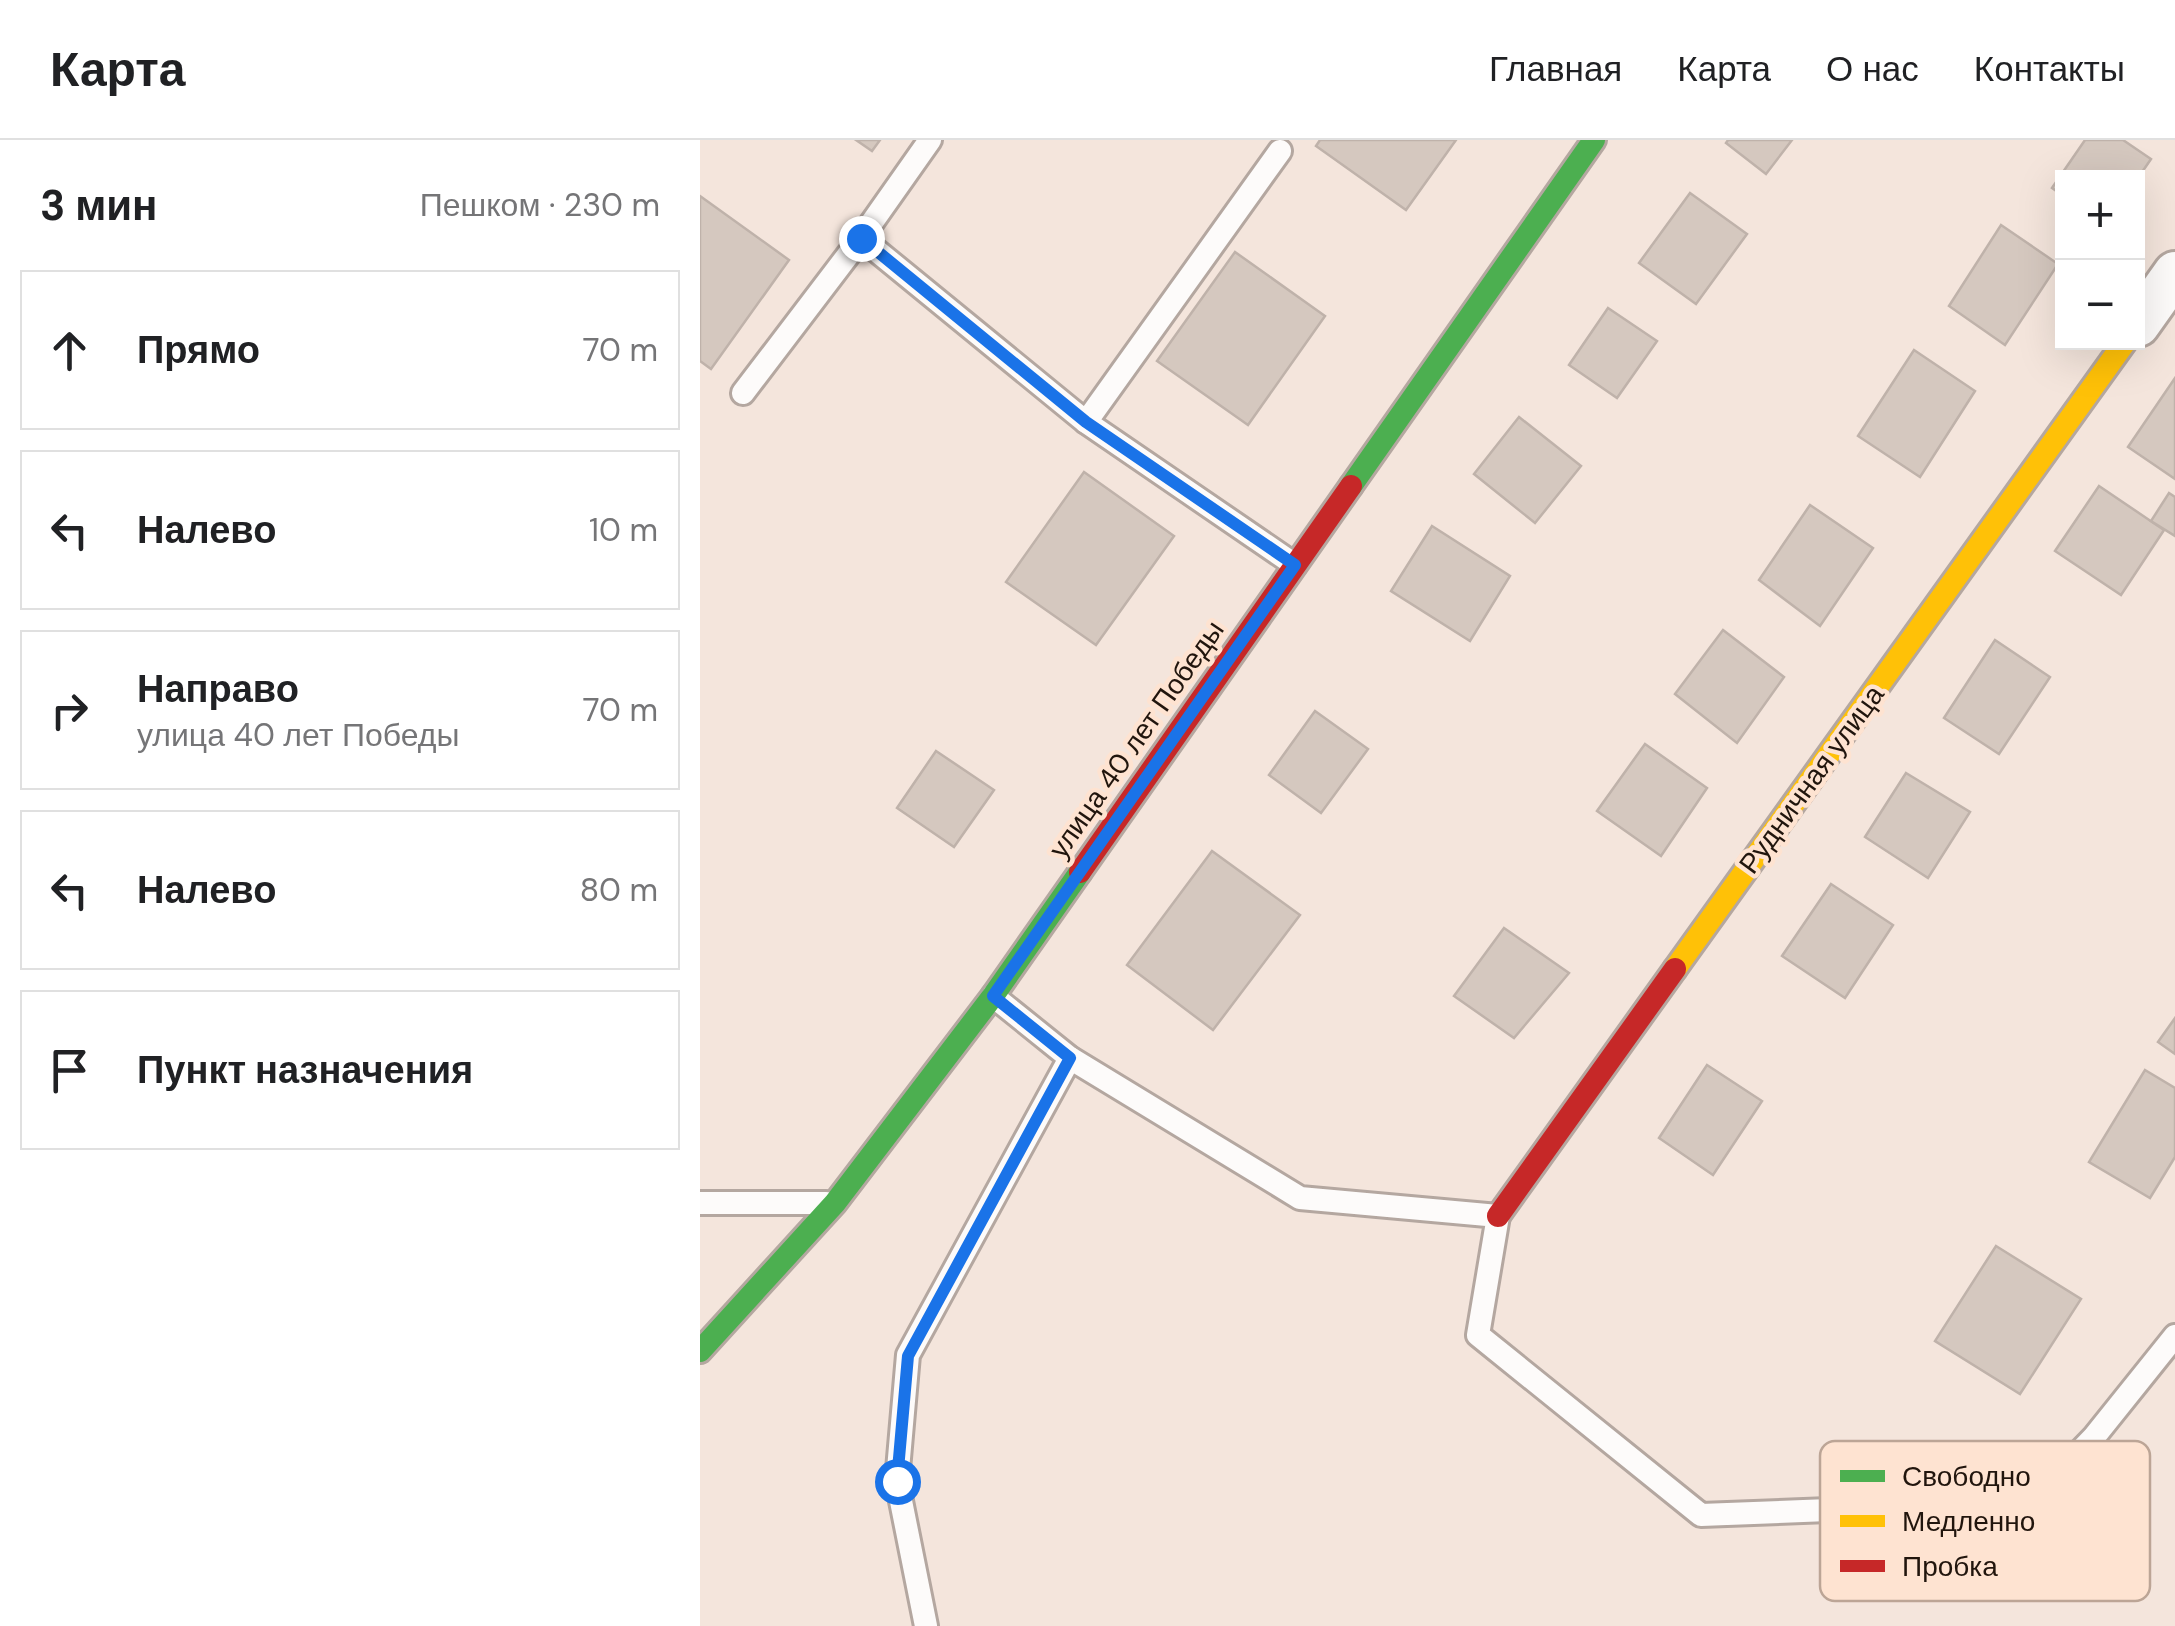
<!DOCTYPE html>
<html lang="ru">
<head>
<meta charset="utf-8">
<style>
  body { margin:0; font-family:"DM Sans",sans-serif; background:#f2f2f2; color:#202124 }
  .controls { position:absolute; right:30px; top:30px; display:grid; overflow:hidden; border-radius:0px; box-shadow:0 10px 40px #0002 }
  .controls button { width:90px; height:90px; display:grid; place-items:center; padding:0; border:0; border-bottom:2px solid #e0e0e0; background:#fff; color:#202124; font:50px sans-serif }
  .stop { position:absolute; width:30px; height:30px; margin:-22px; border:8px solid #1a73e8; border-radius:50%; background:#fff }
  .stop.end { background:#1a73e8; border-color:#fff; box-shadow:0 2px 10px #0008 }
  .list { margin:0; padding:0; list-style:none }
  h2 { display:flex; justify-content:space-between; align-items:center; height:130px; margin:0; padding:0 40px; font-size:42px }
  h2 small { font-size:32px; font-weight:400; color:#757577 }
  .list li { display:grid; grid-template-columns:65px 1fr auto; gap:30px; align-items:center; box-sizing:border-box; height:160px; margin:0 20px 20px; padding:0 20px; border:2px solid #e0e0e0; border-radius:0px }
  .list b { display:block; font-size:38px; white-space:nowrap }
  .list p { margin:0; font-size:32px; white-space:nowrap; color:#757577 }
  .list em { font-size:32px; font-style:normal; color:#757577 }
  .icon { flex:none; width:55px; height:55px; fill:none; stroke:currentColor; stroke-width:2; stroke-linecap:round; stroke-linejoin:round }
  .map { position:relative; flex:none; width:1475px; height:1486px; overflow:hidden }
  header { display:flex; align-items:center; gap:60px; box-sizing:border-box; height:140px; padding:0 50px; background:#fff; border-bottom:2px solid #e0e0e0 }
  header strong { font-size:48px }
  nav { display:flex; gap:55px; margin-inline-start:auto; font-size:35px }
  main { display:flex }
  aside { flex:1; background:#fff }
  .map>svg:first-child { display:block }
  .building { fill:#d5c8bf; stroke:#bfb2aa; stroke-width:2.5 }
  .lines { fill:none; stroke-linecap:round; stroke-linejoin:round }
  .lane-casing { stroke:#b4a7a0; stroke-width:28 }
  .street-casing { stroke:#b4a7a0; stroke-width:48 }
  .fast-casing { stroke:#b4a7a0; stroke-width:28 }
  .slow-casing { stroke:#b4a7a0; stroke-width:28 }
  .jam-casing { stroke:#b4a7a0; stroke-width:28 }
  .lane { stroke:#fdfbfa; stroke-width:22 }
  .street { stroke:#fdfbfa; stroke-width:42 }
  .fast { stroke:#4caf50; stroke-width:22 }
  .slow { stroke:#ffc107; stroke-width:22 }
  .jam { stroke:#c62828; stroke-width:22 }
  .route { stroke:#1a73e8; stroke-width:12 }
  .labels { text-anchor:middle; stroke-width:9; stroke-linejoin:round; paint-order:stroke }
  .street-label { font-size:28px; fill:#21150d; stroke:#fee3d1 }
  .key { fill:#fee3d1; stroke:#bca596; stroke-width:2.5 }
  .key-label { font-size:28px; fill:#21150d }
</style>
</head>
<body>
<header>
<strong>Карта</strong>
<nav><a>Главная</a><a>Карта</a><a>О нас</a><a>Контакты</a></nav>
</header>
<main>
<aside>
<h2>3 мин<small>Пешком · 230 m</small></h2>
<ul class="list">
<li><svg class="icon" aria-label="ahead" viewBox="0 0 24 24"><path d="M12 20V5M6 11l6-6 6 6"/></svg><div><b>Прямо</b></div><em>70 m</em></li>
<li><svg class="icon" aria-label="left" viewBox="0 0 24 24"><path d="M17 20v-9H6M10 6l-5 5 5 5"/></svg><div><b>Налево</b></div><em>10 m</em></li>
<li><svg class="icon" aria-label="right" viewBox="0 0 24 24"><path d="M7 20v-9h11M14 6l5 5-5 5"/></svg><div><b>Направо</b><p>улица 40 лет Победы</p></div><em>70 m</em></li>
<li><svg class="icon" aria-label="left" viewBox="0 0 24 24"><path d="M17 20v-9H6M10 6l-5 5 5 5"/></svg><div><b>Налево</b></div><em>80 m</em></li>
<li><svg class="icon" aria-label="arrive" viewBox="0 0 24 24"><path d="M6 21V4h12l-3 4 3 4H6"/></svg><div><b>Пункт назначения</b></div></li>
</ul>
</aside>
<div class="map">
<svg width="1475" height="1486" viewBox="0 0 1475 1486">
  <rect width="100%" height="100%" fill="#f4e5dc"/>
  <g class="building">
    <path d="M 156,0 L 180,0 L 172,11 Z"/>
    <path d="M 620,0 L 756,0 L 706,70 L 616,6 Z"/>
    <path d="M 1028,0 L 1092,0 L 1066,34 L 1026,3 Z"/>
    <path d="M 1385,0 L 1423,0 L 1451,19 L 1438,38 L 1362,38 L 1362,55 L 1352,48 Z"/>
    <path d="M 990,53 L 1047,94 L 996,164 L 939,123 Z"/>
    <path d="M 0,56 L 89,120 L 11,229 L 0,221 Z"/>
    <path d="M 1301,85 L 1358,124 L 1305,205 L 1249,166 Z"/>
    <path d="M 535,112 L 625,176 L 548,285 L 457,221 Z"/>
    <path d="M 908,168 L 957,201 L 917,258 L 869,225 Z"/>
    <path d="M 1214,210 L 1275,251 L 1220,337 L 1158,296 Z"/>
    <path d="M 1475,238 L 1475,339 L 1428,307 Z"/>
    <path d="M 819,277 L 881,326 L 835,383 L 774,334 Z"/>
    <path d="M 384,332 L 474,396 L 396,505 L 306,442 Z"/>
    <path d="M 1399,346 L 1464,390 L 1421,455 L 1355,411 Z"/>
    <path d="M 1469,353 L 1475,357 L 1475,396 L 1451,381 Z"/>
    <path d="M 1110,365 L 1173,408 L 1120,486 L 1059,440 Z"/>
    <path d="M 732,386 L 810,436 L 770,501 L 691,451 Z"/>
    <path d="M 1023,490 L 1084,537 L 1037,603 L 975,554 Z"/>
    <path d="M 1295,500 L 1350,537 L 1299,614 L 1244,578 Z"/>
    <path d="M 615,571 L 668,609 L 621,673 L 569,635 Z"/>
    <path d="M 945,604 L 1007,648 L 961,716 L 897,671 Z"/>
    <path d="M 236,611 L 294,650 L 254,707 L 197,668 Z"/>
    <path d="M 1206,633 L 1270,672 L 1228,738 L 1165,697 Z"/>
    <path d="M 512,711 L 600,775 L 513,890 L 427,825 Z"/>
    <path d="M 1131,744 L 1193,785 L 1145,858 L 1082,816 Z"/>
    <path d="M 804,788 L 869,833 L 814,898 L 754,856 Z"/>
    <path d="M 1475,878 L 1475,914 L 1458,902 Z"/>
    <path d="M 1007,925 L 1062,961 L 1013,1035 L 959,998 Z"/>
    <path d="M 1445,930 L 1475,948 L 1475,1017 L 1450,1058 L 1389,1022 Z"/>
    <path d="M 1296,1106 L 1381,1159 L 1320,1254 L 1235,1201 Z"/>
  </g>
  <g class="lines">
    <defs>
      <g id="lane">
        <path d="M 580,11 L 386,282 L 595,425"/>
        <path d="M 161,98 L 230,0"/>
        <path d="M 43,253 L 161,98 L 386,282"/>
        <path d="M 293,856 L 370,918 L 600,1058 L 798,1076 L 778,1195 L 1001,1375 L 1331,1362 L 1394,1297 L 1475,1196"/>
        <path d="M 0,1063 L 126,1063"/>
        <path d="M 226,1486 L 197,1341 L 208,1215 L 370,918"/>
      </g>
      <path id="street" d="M 1438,185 L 1475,133"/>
      <g id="fast">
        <path d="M 651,346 L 894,0"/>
        <path d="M 0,1211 L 135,1063 L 293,856 L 380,732"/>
      </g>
      <path id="slow" d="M 975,829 L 1425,202"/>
      <g id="jam">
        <path d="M 380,732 L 651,346"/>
        <path d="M 798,1076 L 975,829"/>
      </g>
    </defs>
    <use href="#lane" class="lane-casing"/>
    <use href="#street" class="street-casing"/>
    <use href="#fast" class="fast-casing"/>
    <use href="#slow" class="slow-casing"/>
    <use href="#jam" class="jam-casing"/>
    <use href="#lane" class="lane"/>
    <use href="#street" class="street"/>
    <use href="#fast" class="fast"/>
    <use href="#slow" class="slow"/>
    <use href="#jam" class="jam"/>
  </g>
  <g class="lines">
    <path class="route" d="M 161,98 L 386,282 L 595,425 L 293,856 L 370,918 L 208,1216 L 197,1341"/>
  </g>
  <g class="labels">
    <g class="street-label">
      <text transform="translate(436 599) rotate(-55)" y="10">улица 40 лет Победы</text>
      <text transform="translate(1111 639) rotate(-54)" y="10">Рудничная улица</text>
    </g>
  </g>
  <rect x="1120" y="1301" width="330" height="160" rx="15" class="key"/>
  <rect x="1140" y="1330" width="45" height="12" fill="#4caf50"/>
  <rect x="1140" y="1375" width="45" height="12" fill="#ffc107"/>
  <rect x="1140" y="1420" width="45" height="12" fill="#c62828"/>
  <g class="key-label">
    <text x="1202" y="1346">Свободно</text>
    <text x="1202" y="1391">Медленно</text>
    <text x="1202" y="1436">Пробка</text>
  </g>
</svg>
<div class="controls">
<button>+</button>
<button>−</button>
</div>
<div class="stop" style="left:197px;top:1341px"></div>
<div class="stop end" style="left:161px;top:98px"></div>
</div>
</main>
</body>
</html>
